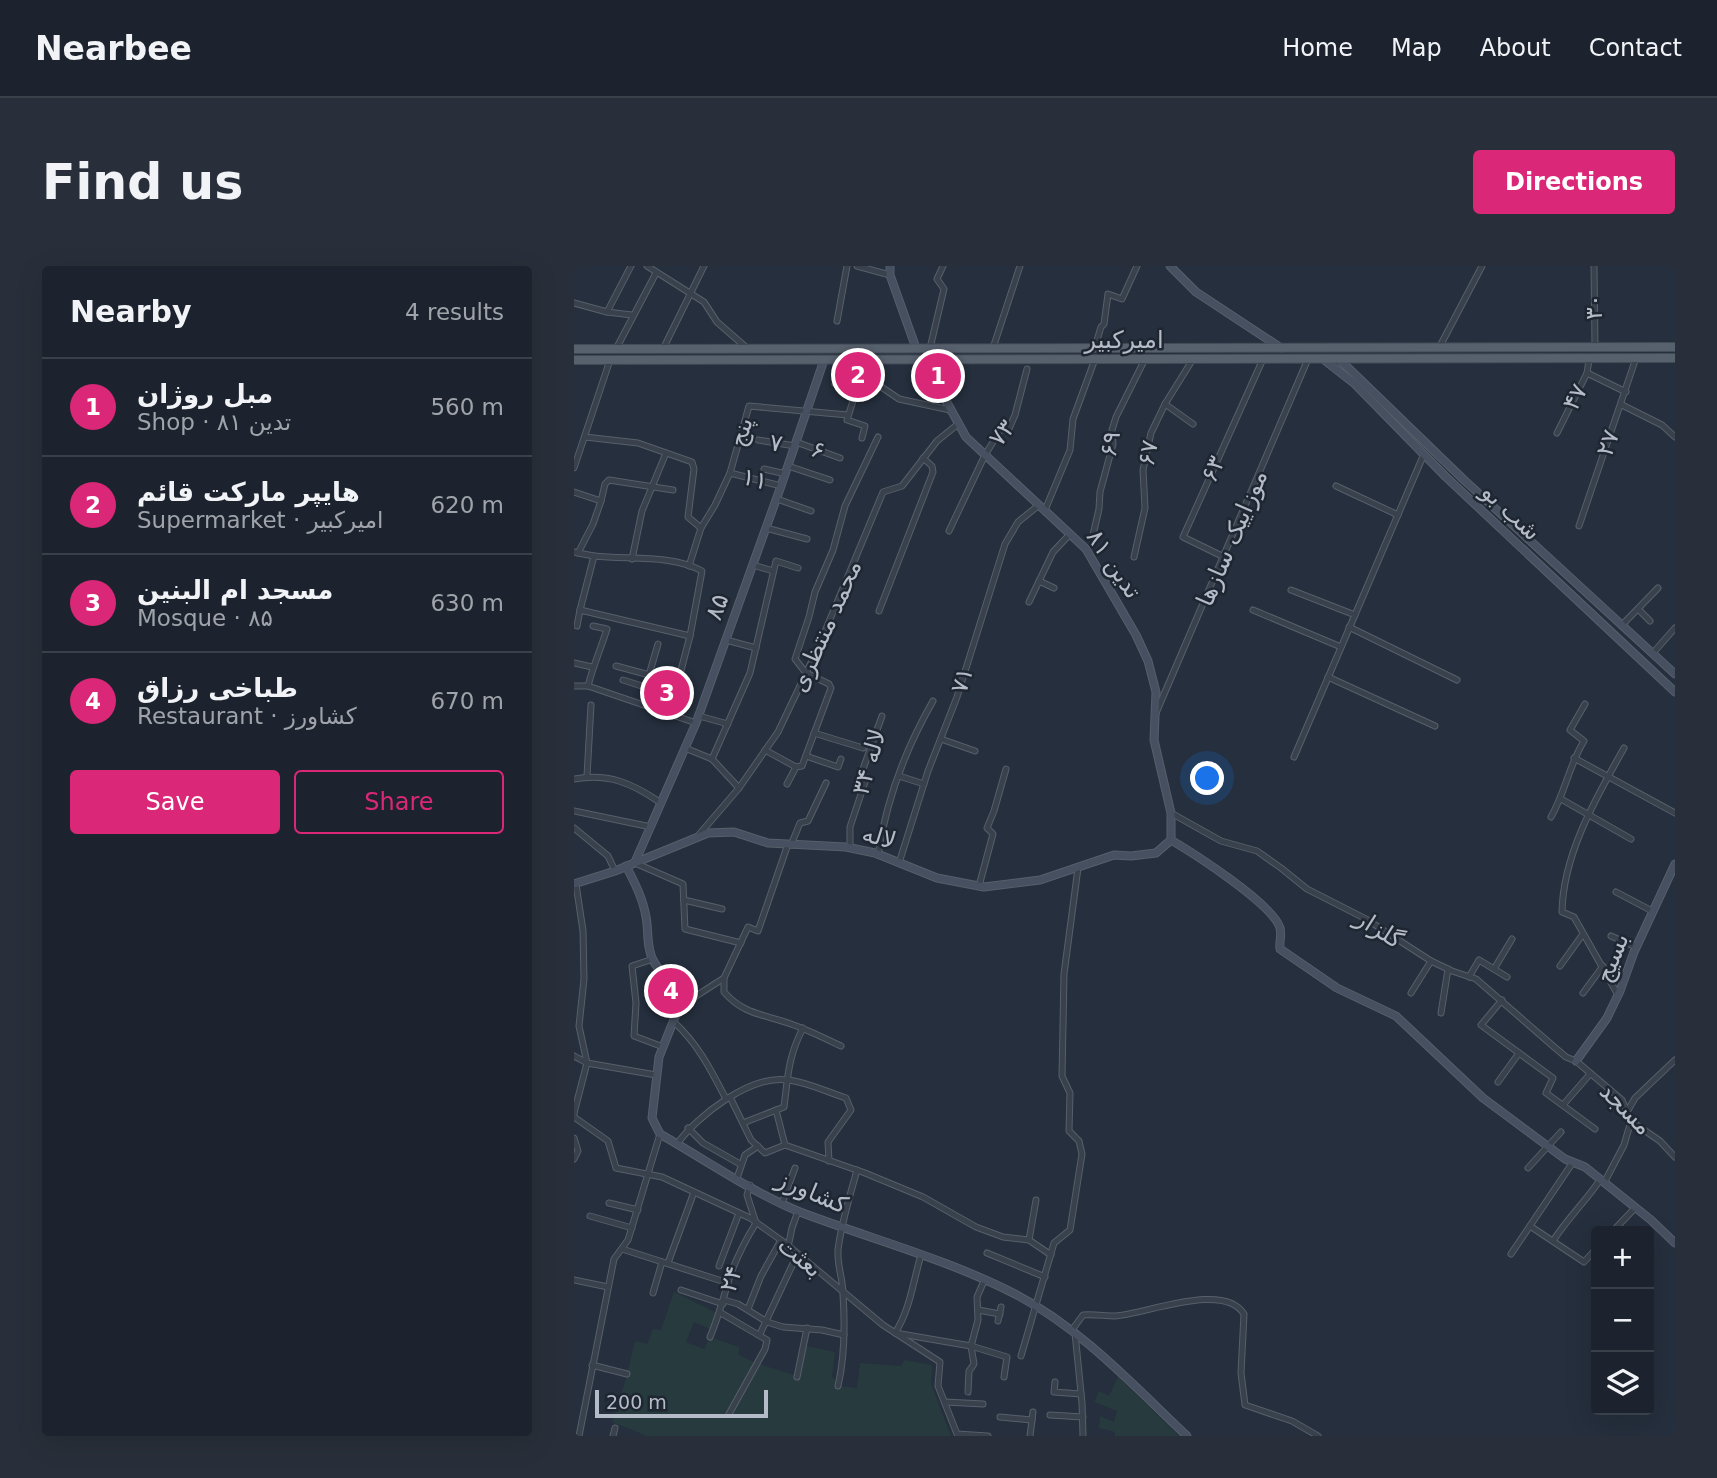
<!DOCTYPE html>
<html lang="en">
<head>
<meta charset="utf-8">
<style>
  body { margin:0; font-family:"DejaVu Sans","Noto Sans Arabic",sans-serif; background:#292f3a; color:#f1f3f6 }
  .controls { position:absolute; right:21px; bottom:21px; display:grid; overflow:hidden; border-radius:7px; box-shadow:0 7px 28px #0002 }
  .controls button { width:63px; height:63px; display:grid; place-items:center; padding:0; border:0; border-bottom:2px solid #3a404a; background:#1c232e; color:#f1f3f6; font:35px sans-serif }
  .scale { position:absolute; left:21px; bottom:18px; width:173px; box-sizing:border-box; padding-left:7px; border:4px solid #b5bcc8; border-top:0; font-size:19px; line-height:24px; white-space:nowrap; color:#b5bcc8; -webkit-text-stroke:5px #1e2632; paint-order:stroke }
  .you { position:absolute; left:634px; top:513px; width:24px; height:24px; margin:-18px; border:5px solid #fff; border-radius:50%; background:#1a73e8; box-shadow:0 0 0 10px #1a73e833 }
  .badge { display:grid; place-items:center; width:46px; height:46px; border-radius:50%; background:#db2777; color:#fff; font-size:23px; font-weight:700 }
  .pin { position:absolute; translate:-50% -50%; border:4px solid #fff; box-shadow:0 2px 7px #0006 }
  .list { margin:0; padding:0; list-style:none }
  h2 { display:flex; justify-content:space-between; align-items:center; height:91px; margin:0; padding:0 28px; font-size:30px }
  h2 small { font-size:23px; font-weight:400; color:#a0a4aa }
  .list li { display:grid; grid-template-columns:46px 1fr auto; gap:21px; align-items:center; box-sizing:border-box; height:98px; padding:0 28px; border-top:2px solid #3a404a }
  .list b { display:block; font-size:26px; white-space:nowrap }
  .list p { margin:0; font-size:23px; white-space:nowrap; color:#a0a4aa }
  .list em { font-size:23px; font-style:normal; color:#a0a4aa }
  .actions { display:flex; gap:14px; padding:21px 28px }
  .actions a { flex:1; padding:16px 0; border:2px solid #db2777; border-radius:7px; text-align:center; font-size:24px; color:#db2777 }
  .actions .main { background:#db2777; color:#fff }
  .icon { flex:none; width:38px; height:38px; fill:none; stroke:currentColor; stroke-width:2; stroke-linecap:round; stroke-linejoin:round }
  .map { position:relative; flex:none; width:1101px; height:1170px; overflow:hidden; border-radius:7px }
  header { display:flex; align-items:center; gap:42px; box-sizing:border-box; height:98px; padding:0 35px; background:#1c232e; border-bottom:2px solid #3a404a }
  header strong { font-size:33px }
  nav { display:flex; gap:38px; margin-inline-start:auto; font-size:24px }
  .intro { display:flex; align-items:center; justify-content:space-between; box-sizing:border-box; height:168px; padding:0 42px }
  h1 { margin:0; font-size:49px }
  .button { padding:18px 32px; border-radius:7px; background:#db2777; color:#fff; font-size:24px; font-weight:700 }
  main { display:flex; gap:42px; padding:0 42px }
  aside { flex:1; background:#1c232e; border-radius:7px; box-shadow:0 7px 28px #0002 }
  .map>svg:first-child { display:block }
  .garden { fill:#273b3e }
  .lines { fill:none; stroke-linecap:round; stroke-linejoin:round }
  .street-casing { stroke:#575f6b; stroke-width:7 }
  .secondary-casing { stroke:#575f6b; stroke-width:9 }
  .primary-casing { stroke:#424a56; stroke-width:10 }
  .street { stroke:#39414d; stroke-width:5 }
  .secondary { stroke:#475060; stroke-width:7 }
  .primary { stroke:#57606d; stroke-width:8 }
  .labels { text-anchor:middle; stroke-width:5; stroke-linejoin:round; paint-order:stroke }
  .street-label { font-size:24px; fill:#b5bcc8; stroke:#1e2632 }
</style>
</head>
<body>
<header>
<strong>Nearbee</strong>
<nav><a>Home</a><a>Map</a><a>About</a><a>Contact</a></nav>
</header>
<div class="intro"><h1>Find us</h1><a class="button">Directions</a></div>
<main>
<aside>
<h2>Nearby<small>4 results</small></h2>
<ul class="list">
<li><span class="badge">1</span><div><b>مبل روژان</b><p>Shop · تدین ۸۱</p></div><em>560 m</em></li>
<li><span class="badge">2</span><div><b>هایپر مارکت قائم</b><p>Supermarket · امیرکبیر</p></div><em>620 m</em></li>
<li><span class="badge">3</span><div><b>مسجد ام البنین</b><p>Mosque · ۸۵</p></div><em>630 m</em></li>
<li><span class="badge">4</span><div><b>طباخی رزاق</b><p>Restaurant · کشاورز</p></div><em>670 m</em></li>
</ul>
<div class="actions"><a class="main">Save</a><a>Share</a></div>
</aside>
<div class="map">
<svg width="1101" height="1170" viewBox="0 0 1101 1170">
  <rect width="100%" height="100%" fill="#252f3d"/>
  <g class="garden">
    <path d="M 100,1026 L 143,1047 L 138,1064 L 120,1056 L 112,1076 L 130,1083 L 136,1071 L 165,1081 L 165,1089 L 182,1097 L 223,1110 L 232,1080 L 261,1086 L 258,1110 L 265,1120 L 283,1122 L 286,1097 L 327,1100 L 331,1094 L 358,1099 L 357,1118 L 377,1170 L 73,1170 L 38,1156 L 52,1113 L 61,1075 L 73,1078 L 79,1063 L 87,1064 Z"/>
    <path d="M 544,1111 L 605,1170 L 541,1170 L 541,1166 L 525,1162 L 526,1150 L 540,1156 L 543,1145 L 520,1136 L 525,1125 L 535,1130 Z"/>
  </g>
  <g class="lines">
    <defs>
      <g id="street">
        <path d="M 73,0 L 130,36 L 143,56 L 174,83"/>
        <path d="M 283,0 L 316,9"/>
        <path d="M 1020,0 L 1021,81"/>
        <path d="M 0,37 L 33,46 L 58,49"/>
        <path d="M 33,46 L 57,0"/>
        <path d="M 263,55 L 273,0"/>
        <path d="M 521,81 L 527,61 L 530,58 L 534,28 L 548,33 L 563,0"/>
        <path d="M 356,82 L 370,23 L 363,13 L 369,0"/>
        <path d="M 419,82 L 446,0"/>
        <path d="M 865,82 L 908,0"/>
        <path d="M 42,83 L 82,7"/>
        <path d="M 89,83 L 130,0"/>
        <path d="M 263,94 L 267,109 L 303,118 L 325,133 L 376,144"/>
        <path d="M 1013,107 L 1052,126"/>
        <path d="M 267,109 L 261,118 L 282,125 L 273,154 L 291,160 L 288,172"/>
        <path d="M 591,138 L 619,158"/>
        <path d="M 1048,139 L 1088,159 L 1101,171"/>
        <path d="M 983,167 L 1013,107 L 1015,94"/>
        <path d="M 11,171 L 64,177 L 118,196 L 120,203 L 114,251 L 127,262 L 141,239 L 156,207 L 175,140 L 274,149"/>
        <path d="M 184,174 L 221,180"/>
        <path d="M 222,176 L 266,192"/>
        <path d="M 214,200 L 256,214"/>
        <path d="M 0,202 L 36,94"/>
        <path d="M 190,203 L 212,208"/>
        <path d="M 156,207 L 207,220"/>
        <path d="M 762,220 L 824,249"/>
        <path d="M 0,226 L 27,235 L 31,218 L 35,214 L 99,224"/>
        <path d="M 203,233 L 237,245"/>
        <path d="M 471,244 L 496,184 L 499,153 L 521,93"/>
        <path d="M 1005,260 L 1062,92"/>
        <path d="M 192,262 L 233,273"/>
        <path d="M 375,265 L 411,189 L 427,163 L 434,165 L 441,149 L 453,103"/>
        <path d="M 519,269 L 525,243 L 526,226 L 539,178 L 538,164 L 542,151 L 571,93"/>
        <path d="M 0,286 L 4,287 L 19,258 L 27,235"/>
        <path d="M 4,287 L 20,290 L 6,344"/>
        <path d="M 20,290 C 55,294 97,288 128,305 L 116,370 L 99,435 L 102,450"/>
        <path d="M 560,291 L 571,242 L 569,204 L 577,167 L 591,138 L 619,93"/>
        <path d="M 650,291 L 609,271 L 689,93"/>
        <path d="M 58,293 L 68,245 L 92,187"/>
        <path d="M 179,299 L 199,305"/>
        <path d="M 115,300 L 127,262"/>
        <path d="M 465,315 L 480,322"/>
        <path d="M 717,324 L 781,349"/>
        <path d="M 455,336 L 479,286 L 496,268"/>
        <path d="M 1064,343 L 1076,355"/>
        <path d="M 679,344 L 767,381"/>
        <path d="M 305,345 L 359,206 L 358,200 L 349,192"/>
        <path d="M 1048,359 L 1084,322"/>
        <path d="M 3,360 L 6,344 L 116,370"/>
        <path d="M 775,361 L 883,414"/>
        <path d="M 152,374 L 182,382"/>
        <path d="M 1079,387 L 1101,362"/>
        <path d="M 0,397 L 18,401"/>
        <path d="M 42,400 L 83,411"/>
        <path d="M 75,409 L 84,378"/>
        <path d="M 754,411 L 861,460"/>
        <path d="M 49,414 L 80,424"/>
        <path d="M 0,420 L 14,420 L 122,457"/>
        <path d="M 14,420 C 19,400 27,382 33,363 L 19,360"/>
        <path d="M 77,442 L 84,409 L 103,412"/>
        <path d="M 582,447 L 734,93"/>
        <path d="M 125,450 L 154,458"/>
        <path d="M 240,467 L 289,482"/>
        <path d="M 367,473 L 401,485"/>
        <path d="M 111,482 L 138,493 L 165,522"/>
        <path d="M 191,484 L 222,501"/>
        <path d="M 232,490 L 264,501 L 267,493"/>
        <path d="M 720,491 L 850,188"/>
        <path d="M 1000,492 L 1101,547"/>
        <path d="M 138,493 L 176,407 L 202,295 L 224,302"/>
        <path d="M 13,510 L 17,439"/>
        <path d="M 325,510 L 350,518"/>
        <path d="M 0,513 C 35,507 58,517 87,537"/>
        <path d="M 213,518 L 222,501 L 228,500 L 257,422 L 255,418 L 232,407 L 221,393 L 235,351 L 241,326 L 259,284 L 271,240 L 304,171"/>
        <path d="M 987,533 L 1057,573"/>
        <path d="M 0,545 L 77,561"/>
        <path d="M 597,547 L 647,575 L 683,585 L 707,602 L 733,623 L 792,653 L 857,695 L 878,705 L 902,713 L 979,780 L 992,791 L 1002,795 L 1048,834 L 1057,855 L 1086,875 L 1101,891"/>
        <path d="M 977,551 C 991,527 995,499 1010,475 L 996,464 L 1011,438"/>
        <path d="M 0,562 L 34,590 L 41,605"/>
        <path d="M 123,571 L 165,522 L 204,466 L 244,382 L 309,226 L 328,220 L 363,175 L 384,158"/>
        <path d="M 214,578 L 184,665 L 174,661 L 150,712 L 150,726 C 170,749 190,748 217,758 C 234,764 250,772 267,780"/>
        <path d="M 217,579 L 226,557 L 234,555 L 252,517"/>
        <path d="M 276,582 L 276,561 L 291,516 L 289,503 L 308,450"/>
        <path d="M 304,589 C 312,535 332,482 359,435"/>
        <path d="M 61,597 L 109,618 L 111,663 L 167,677"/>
        <path d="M 325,597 L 354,505 L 383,431 L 431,278 L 444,256 L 465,239"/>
        <path d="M 405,620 L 419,568 L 413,562 L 420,545 L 432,503"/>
        <path d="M 1042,626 L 1078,645"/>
        <path d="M 110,634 L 148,643"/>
        <path d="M 1037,670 L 1062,681"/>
        <path d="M 79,693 L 58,700 L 62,737 L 60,770 L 89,781"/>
        <path d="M 986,700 L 1009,668"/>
        <path d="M 920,703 L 938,673"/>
        <path d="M 895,711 L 905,694 L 933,711"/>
        <path d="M 837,727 L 857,695"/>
        <path d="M 1009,727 L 1029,700"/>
        <path d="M 1044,729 L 1000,651 L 988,646 C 989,588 1022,532 1050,482"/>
        <path d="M 928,734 L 907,759 L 979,812 L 972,827 L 1021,863"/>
        <path d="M 105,741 L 150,712"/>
        <path d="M 867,747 L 874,703"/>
        <path d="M 100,756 C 124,778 137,804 152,833"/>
        <path d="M 0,790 L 13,797 L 82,809"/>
        <path d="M 924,816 L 945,787"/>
        <path d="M 156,831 L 177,874 L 191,887 L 211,879 L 291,907 L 349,931 L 402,961 L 429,971 L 455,974 L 477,989"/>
        <path d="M 989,839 L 1016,808"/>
        <path d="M 202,844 L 211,879"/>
        <path d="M 0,846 L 0,851 L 34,875 L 42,902 L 88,911 L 176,952 L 211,977 L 309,1059 L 366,1096 L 364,1120 L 383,1168 L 414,1170"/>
        <path d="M 1053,846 L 1061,832 L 1101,794"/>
        <path d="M 0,847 L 13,797 L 5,760 L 10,713 L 9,665 L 2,618"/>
        <path d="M 169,857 L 210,841 C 214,810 214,791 229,762"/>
        <path d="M 114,862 L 129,877 L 166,898"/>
        <path d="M 0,872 L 4,885 L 0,893"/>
        <path d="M 103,878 C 123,850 177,808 214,814 C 233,816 253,826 272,832 L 277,844 L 254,876 L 255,895"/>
        <path d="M 954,902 L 987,866"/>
        <path d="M 163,912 L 171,889 L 184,880"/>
        <path d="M 1030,917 L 1050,879 L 1057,855"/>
        <path d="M 35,937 L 64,944"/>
        <path d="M 208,937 L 221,902"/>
        <path d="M 16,950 L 58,962"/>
        <path d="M 956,960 L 1010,996 L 1022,983"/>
        <path d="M 1039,965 L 1061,942"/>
        <path d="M 455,974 L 462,934"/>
        <path d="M 979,975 C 993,953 1011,936 1026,914"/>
        <path d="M 214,981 L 218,962 L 224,945"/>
        <path d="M 48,983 L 154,1017"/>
        <path d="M 413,987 L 471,1011"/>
        <path d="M 937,988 L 999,896"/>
        <path d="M 347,989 C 339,1016 336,1044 321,1067 L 397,1080 L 433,1091 L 430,1111"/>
        <path d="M 94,997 L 120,926"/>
        <path d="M 145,1000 L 165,947"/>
        <path d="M 0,1014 L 34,1021"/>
        <path d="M 107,1024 L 149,1038"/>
        <path d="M 79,1027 L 88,996"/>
        <path d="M 150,1034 L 164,1038 L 193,1056 L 209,1061 L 248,1064 L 270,1069"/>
        <path d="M 174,1043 L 187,1010 L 207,974"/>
        <path d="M 404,1044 L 426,1048"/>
        <path d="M 147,1047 L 193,1074 L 191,1083 L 155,1148"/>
        <path d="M 424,1055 L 427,1041"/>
        <path d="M 498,1064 L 509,1049 C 520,1048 531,1050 541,1050 C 572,1048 650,1015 670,1048 L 667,1107 L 671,1139 L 718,1155 L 744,1170"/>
        <path d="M 501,1067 L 508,1137 L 509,1170"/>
        <path d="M 186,1068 L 223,989"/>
        <path d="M 136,1071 C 145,1050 150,1029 157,1007 C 164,989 172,973 182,957 L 173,929 L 176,919"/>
        <path d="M 447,1090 L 480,977 L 496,964 L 508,888 L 505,875 L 495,865 L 496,827 L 488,810 L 490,708 L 504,602"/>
        <path d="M 18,1099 L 53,1108"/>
        <path d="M 223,1111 L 233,1062"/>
        <path d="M 481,1116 L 480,1126 L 507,1128"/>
        <path d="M 264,1120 C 271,1090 271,1058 269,1028 C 269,1013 263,1000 264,984 C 267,958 276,930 283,904"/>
        <path d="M 394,1126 L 395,1105 L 400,1098 L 397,1080 L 404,1054 L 403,1031 L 410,1015"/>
        <path d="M 371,1136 L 409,1138"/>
        <path d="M 476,1149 L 509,1151"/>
        <path d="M 426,1151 L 458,1154"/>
        <path d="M 5,1170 L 40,993 L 54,974 L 86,868"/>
        <path d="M 39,1170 L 41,1162"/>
        <path d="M 456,1170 L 459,1146"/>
      </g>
      <g id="secondary">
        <path d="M 316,0 L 316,9 L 342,82"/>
        <path d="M 596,0 L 622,26 L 707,82"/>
        <path d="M 349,93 L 392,171 L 512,283 L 562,369 L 574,395 L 582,426 L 580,474 L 597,547 L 597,574"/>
        <path d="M 749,93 L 781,118 L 872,211 L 1101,426"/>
        <path d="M 765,93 L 889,213 L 1101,408"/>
        <path d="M 597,574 C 619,587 699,638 706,662 C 708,668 705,677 706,683 L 763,722 L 822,750 L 909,832 L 991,893 L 1011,901 L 1077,954 L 1101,977"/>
        <path d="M 61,596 L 122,457 L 207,220 L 250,94"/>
        <path d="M 52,600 C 61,617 69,633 72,651 C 75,666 72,680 79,694 C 90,714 99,715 105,741 L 85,791 L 78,852 L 86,868 C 130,893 181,928 226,946 C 297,973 373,993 441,1028 C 508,1063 559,1119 613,1170"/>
        <path d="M 0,618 L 41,605 L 134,567 L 160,566 L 194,577 L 272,581 L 301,587 L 363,612 L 410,621 L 466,614 L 540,589 L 557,590 L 582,587 L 597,574"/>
        <path d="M 1002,795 L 1033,752 L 1046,725 L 1060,686 L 1101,598"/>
      </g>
      <g id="primary">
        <path d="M 0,83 L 1101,81"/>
        <path d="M 0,94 L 1101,92"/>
      </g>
    </defs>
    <use href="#street" class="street-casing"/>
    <use href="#secondary" class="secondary-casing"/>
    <use href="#primary" class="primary-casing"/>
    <use href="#street" class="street"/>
    <use href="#secondary" class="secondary"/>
    <use href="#primary" class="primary"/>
  </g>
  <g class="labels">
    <g class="street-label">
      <text transform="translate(1020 41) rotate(-90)" y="8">۳۰</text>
      <text x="550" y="82">امیرکبیر</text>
      <text transform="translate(1001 131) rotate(-63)" y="8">۴۷</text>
      <text transform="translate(167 166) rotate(-73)" y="8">پنج</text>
      <text transform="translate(428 167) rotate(-52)" y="8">۷۳</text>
      <text transform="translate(202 177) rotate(9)" y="8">۷</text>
      <text transform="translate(1034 177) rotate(-71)" y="8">۲۷</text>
      <text transform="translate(536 178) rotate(-79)" y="8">۶۹</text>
      <text transform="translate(244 184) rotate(20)" y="8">۶</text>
      <text transform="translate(574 187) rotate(-79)" y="8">۶۷</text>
      <text transform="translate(639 203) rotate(-66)" y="8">۶۳</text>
      <text transform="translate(181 213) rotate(15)" y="8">۱۱</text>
      <text transform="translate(937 246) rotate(43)" y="8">شب بو</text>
      <text transform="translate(658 272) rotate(-67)" y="8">موزاییک سازها</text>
      <text transform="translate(540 298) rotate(56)" y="8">تدین ۸۱</text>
      <text transform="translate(143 341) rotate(-70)" y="8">۸۵</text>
      <text transform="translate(252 360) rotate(-66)" y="8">محمد منتظری</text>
      <text transform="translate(388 414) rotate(-72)" y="8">۷۱</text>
      <text transform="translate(295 496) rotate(-74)" y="8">لاله ۳۴</text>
      <text transform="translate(305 571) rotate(17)" y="8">لاله</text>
      <text transform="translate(805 663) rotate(32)" y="8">گلزار</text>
      <text transform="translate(1038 692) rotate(-68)" y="8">بسیج</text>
      <text transform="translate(1052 843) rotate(45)" y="8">مسجد</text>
      <text transform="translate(238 926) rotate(23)" y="8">کشاورز</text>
      <text transform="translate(226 991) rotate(39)" y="8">بعثت</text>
      <text transform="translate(157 1013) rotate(-72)" y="8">۲۴</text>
    </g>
  </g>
</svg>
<div class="controls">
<button>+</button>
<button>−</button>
<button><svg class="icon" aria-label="layers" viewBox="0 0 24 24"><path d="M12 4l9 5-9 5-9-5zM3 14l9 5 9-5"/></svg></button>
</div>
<div class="scale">200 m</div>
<div class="you"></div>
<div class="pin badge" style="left:364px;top:110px">1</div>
<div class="pin badge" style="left:284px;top:109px">2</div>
<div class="pin badge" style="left:93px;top:427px">3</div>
<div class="pin badge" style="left:97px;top:725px">4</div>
</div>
</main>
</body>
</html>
